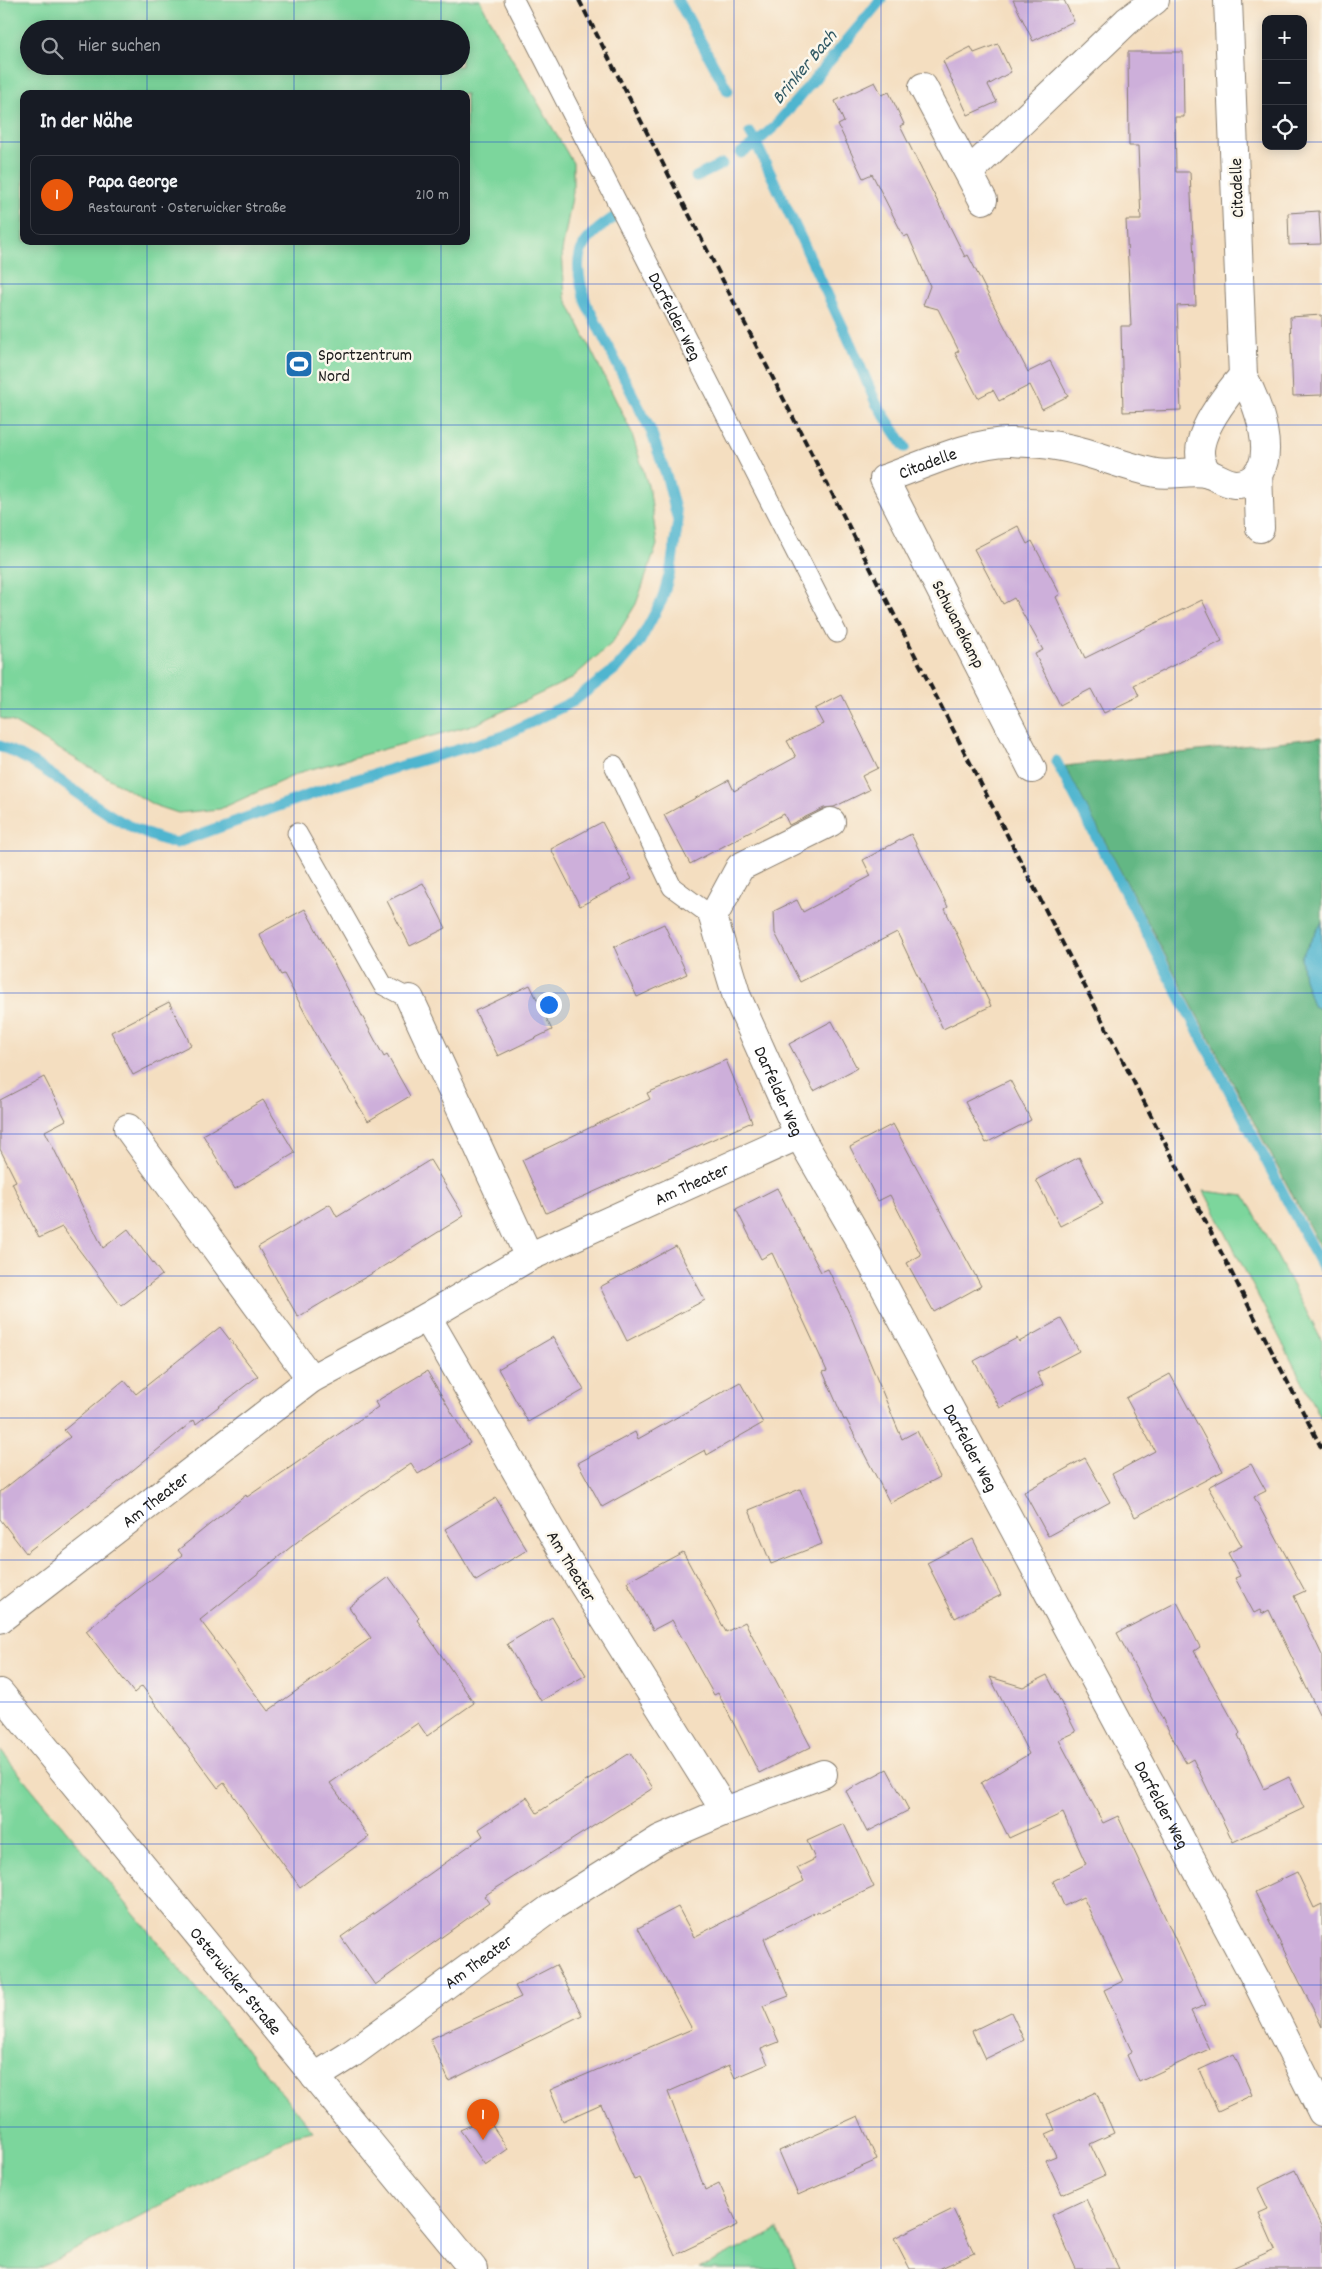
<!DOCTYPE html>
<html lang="de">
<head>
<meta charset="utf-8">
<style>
  body { margin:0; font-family:Dekko,sans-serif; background:#20242c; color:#f1f3f6 }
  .controls { position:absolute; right:15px; top:15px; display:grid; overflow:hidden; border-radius:10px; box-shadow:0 2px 12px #0003 }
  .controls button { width:45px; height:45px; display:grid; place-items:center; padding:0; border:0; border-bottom:1px solid #363941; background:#171b24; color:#f1f3f6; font:25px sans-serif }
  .you { position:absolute; left:548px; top:1004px; width:18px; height:18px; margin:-12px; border:4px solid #fff; border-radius:50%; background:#1a73e8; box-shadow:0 0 0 8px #1a73e833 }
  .badge { display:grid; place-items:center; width:32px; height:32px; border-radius:50%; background:#ea580c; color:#fff; font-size:16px; font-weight:700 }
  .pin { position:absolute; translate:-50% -41px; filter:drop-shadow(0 1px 2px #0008) }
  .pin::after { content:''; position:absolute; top:26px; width:18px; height:15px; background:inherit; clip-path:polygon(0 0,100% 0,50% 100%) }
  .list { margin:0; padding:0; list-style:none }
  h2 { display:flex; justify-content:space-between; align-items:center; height:65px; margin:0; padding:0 20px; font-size:21px }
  h2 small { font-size:16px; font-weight:400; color:#9ea1a6 }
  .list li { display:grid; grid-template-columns:32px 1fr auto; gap:15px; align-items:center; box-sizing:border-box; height:80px; margin:0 10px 10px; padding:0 10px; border:1px solid #363941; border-radius:10px }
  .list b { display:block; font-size:19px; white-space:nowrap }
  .list p { margin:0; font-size:16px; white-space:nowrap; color:#9ea1a6 }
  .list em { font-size:16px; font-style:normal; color:#9ea1a6 }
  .icon { flex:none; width:28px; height:28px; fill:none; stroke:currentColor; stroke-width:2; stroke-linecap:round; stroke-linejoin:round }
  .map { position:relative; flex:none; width:1322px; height:2269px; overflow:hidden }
  .search { position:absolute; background:#171b24; box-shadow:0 2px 12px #0003; left:20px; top:20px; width:450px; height:55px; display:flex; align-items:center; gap:12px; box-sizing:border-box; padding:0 18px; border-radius:28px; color:#9ea1a6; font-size:19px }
  .panel { position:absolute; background:#171b24; box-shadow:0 2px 12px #0003; left:20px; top:90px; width:450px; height:155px; border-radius:10px }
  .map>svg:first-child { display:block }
  .green { fill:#7bd69c; stroke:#4c795c; fill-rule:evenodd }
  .forest { fill:#64b784; stroke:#406a50 }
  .water { fill:#50b5cf; stroke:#366876 }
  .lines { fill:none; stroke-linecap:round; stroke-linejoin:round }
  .stream { stroke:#50b5cf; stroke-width:11 }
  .building { fill:#cdafda }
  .service-casing { stroke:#887d6e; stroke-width:21 }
  .minor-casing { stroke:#887d6e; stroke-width:30 }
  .service { stroke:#fff; stroke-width:19 }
  .minor { stroke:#fff; stroke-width:28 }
  .rail { stroke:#1c1c1c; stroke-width:4; stroke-dasharray:8 4; stroke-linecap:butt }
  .grid { fill:none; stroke:#1d4ed8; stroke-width:1; stroke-opacity:0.55 }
  .labels { text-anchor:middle; stroke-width:5; stroke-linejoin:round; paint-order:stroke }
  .street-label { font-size:18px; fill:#1c1c1c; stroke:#fbf7ec }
  .poi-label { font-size:18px; fill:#1c1c1c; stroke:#fbf7ec; text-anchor:start }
  .water-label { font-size:19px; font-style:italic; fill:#315964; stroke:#fbf7ec }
</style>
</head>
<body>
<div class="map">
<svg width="1322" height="2269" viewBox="0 0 1322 2269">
  <rect width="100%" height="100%" fill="#fbf7ec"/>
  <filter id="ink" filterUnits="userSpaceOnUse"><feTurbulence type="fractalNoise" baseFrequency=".02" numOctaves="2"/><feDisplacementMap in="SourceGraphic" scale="10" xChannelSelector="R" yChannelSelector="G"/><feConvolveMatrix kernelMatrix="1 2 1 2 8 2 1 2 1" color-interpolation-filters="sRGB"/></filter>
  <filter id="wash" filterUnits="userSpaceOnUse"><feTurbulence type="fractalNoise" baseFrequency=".0096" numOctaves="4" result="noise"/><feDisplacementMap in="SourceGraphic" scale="20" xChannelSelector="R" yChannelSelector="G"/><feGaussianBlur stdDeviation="1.12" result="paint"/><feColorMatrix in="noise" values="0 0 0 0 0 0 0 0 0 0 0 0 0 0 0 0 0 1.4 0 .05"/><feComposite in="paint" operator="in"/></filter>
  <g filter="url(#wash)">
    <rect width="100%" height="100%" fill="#f4dec0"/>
    <g class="green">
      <path d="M 0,0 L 480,0 L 492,24 L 573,163 L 573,192 L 562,251 L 565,297 L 631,431 L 650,492 L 657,545 L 636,604 L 612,643 L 571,679 L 476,724 L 304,771 L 220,809 L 178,813 L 154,805 L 13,722 L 0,718 ZM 29,29 L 461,29 L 461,66 L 29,66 ZM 24,94 L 466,94 L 466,241 L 24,241 Z"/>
      <path d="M 1204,1191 L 1245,1196 L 1322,1341 L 1322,1420 Z"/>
      <path d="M 0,1750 L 313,2131 L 295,2135 L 38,2269 L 0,2269 Z"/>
      <path d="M 778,2229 L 796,2269 L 699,2269 Z"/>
    </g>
    <path class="forest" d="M 1322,737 L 1322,1251 L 1065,766 Z"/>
    <path class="water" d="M 1322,922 L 1322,1010 L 1313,1006 L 1304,979 L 1301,957 Z"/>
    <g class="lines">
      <g class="stream">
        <path d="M 678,0 L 728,91"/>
        <path d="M 750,133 L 756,143 L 775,126 L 881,0"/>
        <path d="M 741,153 L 756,143 L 848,338 L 876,403 L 905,447"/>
        <path d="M 696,177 L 722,164"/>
        <path d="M 0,746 C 62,771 109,830 176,843 L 337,785 L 501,737 L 574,701 L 618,667 L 640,641 L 662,600 L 671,568 L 678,521 L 667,478 L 651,431 L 586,303 C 573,259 574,245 613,218"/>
        <path d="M 1056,761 L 1322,1267"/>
      </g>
    </g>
    <g id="blocks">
      <g class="building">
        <path d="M 1013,0 L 1064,0 L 1074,21 L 1033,41 Z"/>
        <path d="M 998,44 L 1011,72 L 988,85 L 997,102 L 968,115 L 943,61 L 971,47 L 974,53 Z"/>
        <path d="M 1128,52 L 1183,52 L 1184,117 L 1175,117 L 1176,172 L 1190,172 L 1196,305 L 1177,306 L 1181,410 L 1123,412 L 1121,326 L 1131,326 L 1126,220 L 1141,220 L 1138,146 L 1129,146 Z"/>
        <path d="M 875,82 L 882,95 L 889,92 L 904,124 L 900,126 L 965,257 L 968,255 L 1028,372 L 1050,361 L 1068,396 L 1042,409 L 1030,385 L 999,401 L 993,390 L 978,398 L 955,353 L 959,351 L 938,309 L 923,305 L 930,286 L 908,235 L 904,237 L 872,174 L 863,178 L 838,125 L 844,122 L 835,101 Z"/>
        <path d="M 1319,211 L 1321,244 L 1289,245 L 1288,213 Z"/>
        <path d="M 1322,315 L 1322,395 L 1293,396 L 1290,317 Z"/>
        <path d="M 1018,526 L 1027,544 L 1032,541 L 1060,594 L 1056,597 L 1085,658 L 1202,600 L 1222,641 L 1134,685 L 1139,696 L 1104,713 L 1091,689 L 1060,705 L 1035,654 L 1043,650 L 1014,598 L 1003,604 L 974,549 Z"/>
        <path d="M 842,695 L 878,768 L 862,776 L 869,790 L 834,807 L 824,808 L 789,825 L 784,814 L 690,864 L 664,815 L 729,780 L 734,791 L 796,757 L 787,741 L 823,724 L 815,709 Z"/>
        <path d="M 602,822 L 632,879 L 580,906 L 551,849 Z"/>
        <path d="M 911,834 L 948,907 L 945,909 L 991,1006 L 943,1029 L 897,932 L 800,982 L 775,933 L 774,911 L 797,900 L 803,912 L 871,876 L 863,860 Z"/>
        <path d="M 423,883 L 446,928 L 410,946 L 387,901 Z"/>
        <path d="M 305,909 L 384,1057 L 387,1055 L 410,1096 L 368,1121 L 321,1043 L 284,974 L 281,975 L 259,934 Z"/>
        <path d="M 664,924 L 687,974 L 637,997 L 614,947 Z"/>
        <path d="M 530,985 L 552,1030 L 498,1056 L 475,1011 Z"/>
        <path d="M 169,1002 L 191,1045 L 133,1075 L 111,1032 Z"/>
        <path d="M 832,1021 L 857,1068 L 814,1091 L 789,1044 Z"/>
        <path d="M 726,1060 L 752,1122 L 546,1213 L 522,1160 L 650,1099 L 647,1093 Z"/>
        <path d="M 44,1077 L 66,1120 L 45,1131 L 103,1248 L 128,1229 L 162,1275 L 121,1306 L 62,1227 L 39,1238 L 12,1183 L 16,1181 L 0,1149 L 0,1100 Z"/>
        <path d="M 1010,1080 L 1031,1120 L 986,1143 L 965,1102 Z"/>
        <path d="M 263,1100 L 295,1153 L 235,1189 L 203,1135 Z"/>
        <path d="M 893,1124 L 981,1286 L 934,1312 L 907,1263 L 921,1255 L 890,1195 L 878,1201 L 850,1147 Z"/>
        <path d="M 1079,1157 L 1103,1204 L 1060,1226 L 1036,1180 Z"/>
        <path d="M 430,1160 L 464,1216 L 371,1274 L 298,1317 L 258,1247 L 330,1204 L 337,1217 Z"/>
        <path d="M 777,1188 L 821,1272 L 828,1269 L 852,1319 L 902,1439 L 917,1431 L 940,1477 L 890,1503 L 846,1419 L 844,1420 L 823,1372 L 827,1371 L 772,1253 L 761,1259 L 736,1209 Z"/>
        <path d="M 676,1246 L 705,1300 L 627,1341 L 600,1287 Z"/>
        <path d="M 1061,1319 L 1079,1351 L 1037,1373 L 1043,1385 L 1000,1408 L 974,1361 L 1017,1338 L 1019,1342 Z"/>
        <path d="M 220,1327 L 258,1376 L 196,1424 L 194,1420 L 111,1488 L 26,1553 L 0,1519 L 0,1492 L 70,1437 L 64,1430 L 124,1380 L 136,1394 Z"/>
        <path d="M 553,1337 L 584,1390 L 528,1422 L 498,1369 Z"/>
        <path d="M 427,1371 L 470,1443 L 418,1474 L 411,1463 L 307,1534 L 200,1620 L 268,1711 L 371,1638 L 349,1607 L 389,1577 L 419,1618 L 417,1620 L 474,1703 L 427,1736 L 418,1723 L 330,1783 L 369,1837 L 300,1887 L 224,1783 L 218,1788 L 142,1686 L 134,1693 L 86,1631 L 182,1555 L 178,1550 L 246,1495 L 247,1497 L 378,1407 L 375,1402 Z"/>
        <path d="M 1170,1374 L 1223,1471 L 1135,1517 L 1112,1474 L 1155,1451 L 1126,1398 Z"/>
        <path d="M 740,1382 L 763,1423 L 707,1455 L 705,1450 L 602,1507 L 578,1463 L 635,1432 L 638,1439 Z"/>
        <path d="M 1085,1458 L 1110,1502 L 1048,1536 L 1024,1492 Z"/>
        <path d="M 1251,1464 L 1266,1491 L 1254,1497 L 1305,1591 L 1294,1596 L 1322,1655 L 1322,1720 L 1269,1610 L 1262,1614 L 1260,1610 L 1254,1613 L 1235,1578 L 1240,1576 L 1228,1553 L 1242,1546 L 1208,1487 Z"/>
        <path d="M 800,1489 L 822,1544 L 771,1564 L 749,1510 Z"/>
        <path d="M 496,1498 L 527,1550 L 476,1581 L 445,1529 Z"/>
        <path d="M 973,1539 L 1001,1595 L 955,1618 L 927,1563 Z"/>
        <path d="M 683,1552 L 726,1632 L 745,1622 L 811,1747 L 759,1773 L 718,1693 L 714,1695 L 672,1620 L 653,1630 L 627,1582 Z"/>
        <path d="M 1177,1602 L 1200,1647 L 1194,1651 L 1240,1733 L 1238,1735 L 1264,1789 L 1289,1777 L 1304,1808 L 1233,1842 L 1193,1759 L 1186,1763 L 1117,1633 Z"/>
        <path d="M 552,1617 L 586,1675 L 541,1701 L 507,1644 Z"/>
        <path d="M 1047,1675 L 1076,1732 L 1059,1740 L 1103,1823 L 1118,1816 L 1206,2005 L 1191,2011 L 1209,2049 L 1139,2082 L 1127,2055 L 1132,2052 L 1104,1990 L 1123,1981 L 1083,1897 L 1064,1906 L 1053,1881 L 1086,1864 L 1063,1813 L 1009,1838 L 981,1783 L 1029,1754 L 990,1677 L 1023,1687 Z"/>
        <path d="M 630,1753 L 653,1788 L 484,1896 L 489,1903 L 375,1985 L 341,1937 L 483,1836 L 479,1829 L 527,1797 L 537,1813 Z"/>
        <path d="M 887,1769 L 909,1810 L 867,1832 L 846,1791 Z"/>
        <path d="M 844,1824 L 874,1887 L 819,1913 L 818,1911 L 764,1939 L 789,1996 L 763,2006 L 779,2042 L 761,2049 L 768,2064 L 735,2078 L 729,2065 L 668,2092 L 705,2190 L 719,2183 L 738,2225 L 675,2255 L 640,2178 L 634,2180 L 601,2104 L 563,2121 L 550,2090 L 692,2029 L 638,1928 L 678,1907 L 694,1937 L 804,1881 L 797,1868 L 815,1859 L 807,1841 Z"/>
        <path d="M 1297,1872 L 1314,1908 L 1322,1904 L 1322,2027 L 1255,1892 Z"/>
        <path d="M 556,1965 L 582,2015 L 449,2081 L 430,2039 L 521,1997 L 515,1986 Z"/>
        <path d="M 1011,2012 L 1024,2040 L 985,2059 L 972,2031 Z"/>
        <path d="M 1234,2054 L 1252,2095 L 1218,2111 L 1199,2070 Z"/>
        <path d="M 1096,2092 L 1114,2133 L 1090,2144 L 1105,2175 L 1062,2194 L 1046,2160 L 1056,2156 L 1046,2134 L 1055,2130 L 1048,2114 Z"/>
        <path d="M 858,2116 L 877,2160 L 798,2195 L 779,2151 Z"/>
        <path d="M 487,2118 L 508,2149 L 485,2165 L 460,2130 Z"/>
        <path d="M 1295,2170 L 1322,2228 L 1322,2269 L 1230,2269 L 1275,2249 L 1259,2213 L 1268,2209 L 1258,2188 Z"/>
        <path d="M 1086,2199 L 1119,2269 L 1076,2269 L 1052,2215 Z"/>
        <path d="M 953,2209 L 974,2253 L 939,2269 L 910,2269 L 894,2238 Z"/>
      </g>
    </g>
  </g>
  <g filter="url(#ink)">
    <use href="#blocks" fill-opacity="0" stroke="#887d6e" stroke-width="1"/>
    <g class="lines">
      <defs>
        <g id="service">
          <path id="s1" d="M 514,0 L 837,633"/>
          <path d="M 614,765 L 672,887 L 713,917"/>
          <path d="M 297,833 L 383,985 L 410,999"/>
        </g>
        <g id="minor">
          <path d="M 923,87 L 983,200"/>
          <path d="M 969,172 L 1127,21 L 1155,0"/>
          <path d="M 1258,472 L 1260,528"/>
          <path d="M 1208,474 C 1206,470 1202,465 1201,460 C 1194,435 1227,394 1243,376"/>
          <path id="s2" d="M 1032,769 L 884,479 C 921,466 973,441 1012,442 C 1024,443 1037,443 1050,445 C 1086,449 1120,466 1156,473 C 1173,476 1193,469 1209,474 C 1223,479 1232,489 1249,481 C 1282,464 1256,399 1243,376 L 1228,0"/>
          <path id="s3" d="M 831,822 L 740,867 L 713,917 L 737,997 L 799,1135 L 861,1243 L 1255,1978 L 1322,2112"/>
          <path d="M 410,999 L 529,1257"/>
          <path d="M 128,1128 L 311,1379"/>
          <path id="s4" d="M 0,1619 L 311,1379 L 427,1317 L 529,1257 L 799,1135"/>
          <path id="s5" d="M 0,1693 L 473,2269"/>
          <path d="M 725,1811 L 823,1774"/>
          <path id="s6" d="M 315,2077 L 350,2055 L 555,1905 L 660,1839 L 725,1811 L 569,1562 L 427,1317"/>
        </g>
      </defs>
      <use href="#service" class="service-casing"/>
      <use href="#minor" class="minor-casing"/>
      <use href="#service" class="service"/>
      <use href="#minor" class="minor"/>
      <path class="rail" d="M 579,0 L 1322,1449"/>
    </g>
  </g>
  <path class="grid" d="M 147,0 L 147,29M 294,0 L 294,29M 441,0 L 441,29M 588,0 L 588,2269M 734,0 L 734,2269M 881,0 L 881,2269M 1028,0 L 1028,2269M 1175,0 L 1175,2269M 147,66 L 147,94M 294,66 L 294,94M 441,66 L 441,94M 0,142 L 24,142M 466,142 L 1266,142M 1303,142 L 1322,142M 147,241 L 147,2269M 294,241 L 294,2269M 441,241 L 441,2269M 0,284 L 1322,284M 0,425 L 1322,425M 0,567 L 1322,567M 0,709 L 1322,709M 0,851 L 1322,851M 0,993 L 1322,993M 0,1134 L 1322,1134M 0,1276 L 1322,1276M 0,1418 L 1322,1418M 0,1560 L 1322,1560M 0,1702 L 1322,1702M 0,1844 L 1322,1844M 0,1985 L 1322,1985M 0,2127 L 1322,2127"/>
  <defs>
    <symbol id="stadium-square" viewBox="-11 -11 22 22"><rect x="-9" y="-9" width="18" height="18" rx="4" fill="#1f6fb2" stroke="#fbf7ec"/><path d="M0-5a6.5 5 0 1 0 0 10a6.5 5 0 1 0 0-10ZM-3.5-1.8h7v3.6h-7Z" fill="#fff"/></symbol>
  </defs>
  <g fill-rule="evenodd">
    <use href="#stadium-square" x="283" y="348" width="32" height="32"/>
  </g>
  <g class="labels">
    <g class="street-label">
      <text transform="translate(1236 188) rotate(-92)" y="6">Citadelle</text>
      <text dy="6" stroke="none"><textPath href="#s1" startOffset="355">Darfelder Weg</textPath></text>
      <text dy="6" stroke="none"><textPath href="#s2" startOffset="372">Citadelle</textPath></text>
      <text transform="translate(959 624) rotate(63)" y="6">Schwanekamp</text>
      <text dy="6" stroke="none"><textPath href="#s3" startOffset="345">Darfelder Weg</textPath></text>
      <text dy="6" stroke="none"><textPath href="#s4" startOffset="821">Am Theater</textPath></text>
      <text dy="6" stroke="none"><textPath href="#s3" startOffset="750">Darfelder Weg</textPath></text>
      <text dy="6" stroke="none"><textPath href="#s4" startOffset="196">Am Theater</textPath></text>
      <text transform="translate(572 1566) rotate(59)" y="6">Am Theater</text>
      <text dy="6" stroke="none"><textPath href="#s3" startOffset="1155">Darfelder Weg</textPath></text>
      <text dy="6" stroke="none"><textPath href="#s6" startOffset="200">Am Theater</textPath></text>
      <text dy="6" stroke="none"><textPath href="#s5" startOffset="372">Osterwicker Straße</textPath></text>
    </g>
    <g class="poi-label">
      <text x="318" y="360">Sportzentrum<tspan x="318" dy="21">Nord</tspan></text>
    </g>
    <g class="water-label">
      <text transform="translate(803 66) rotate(-50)" y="7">Brinker Bach</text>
    </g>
  </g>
</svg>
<div class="controls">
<button>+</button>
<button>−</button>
<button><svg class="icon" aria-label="locate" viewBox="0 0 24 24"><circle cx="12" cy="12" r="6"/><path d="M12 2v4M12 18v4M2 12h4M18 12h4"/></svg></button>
</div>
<div class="you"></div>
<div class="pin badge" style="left:483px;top:2140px">1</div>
<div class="search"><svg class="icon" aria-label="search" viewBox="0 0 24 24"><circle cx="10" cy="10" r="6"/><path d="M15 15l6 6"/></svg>Hier suchen</div>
<section class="panel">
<h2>In der Nähe<small></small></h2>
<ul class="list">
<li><span class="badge">1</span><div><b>Papa George</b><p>Restaurant · Osterwicker Straße</p></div><em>210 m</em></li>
</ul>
</section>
</div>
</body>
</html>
